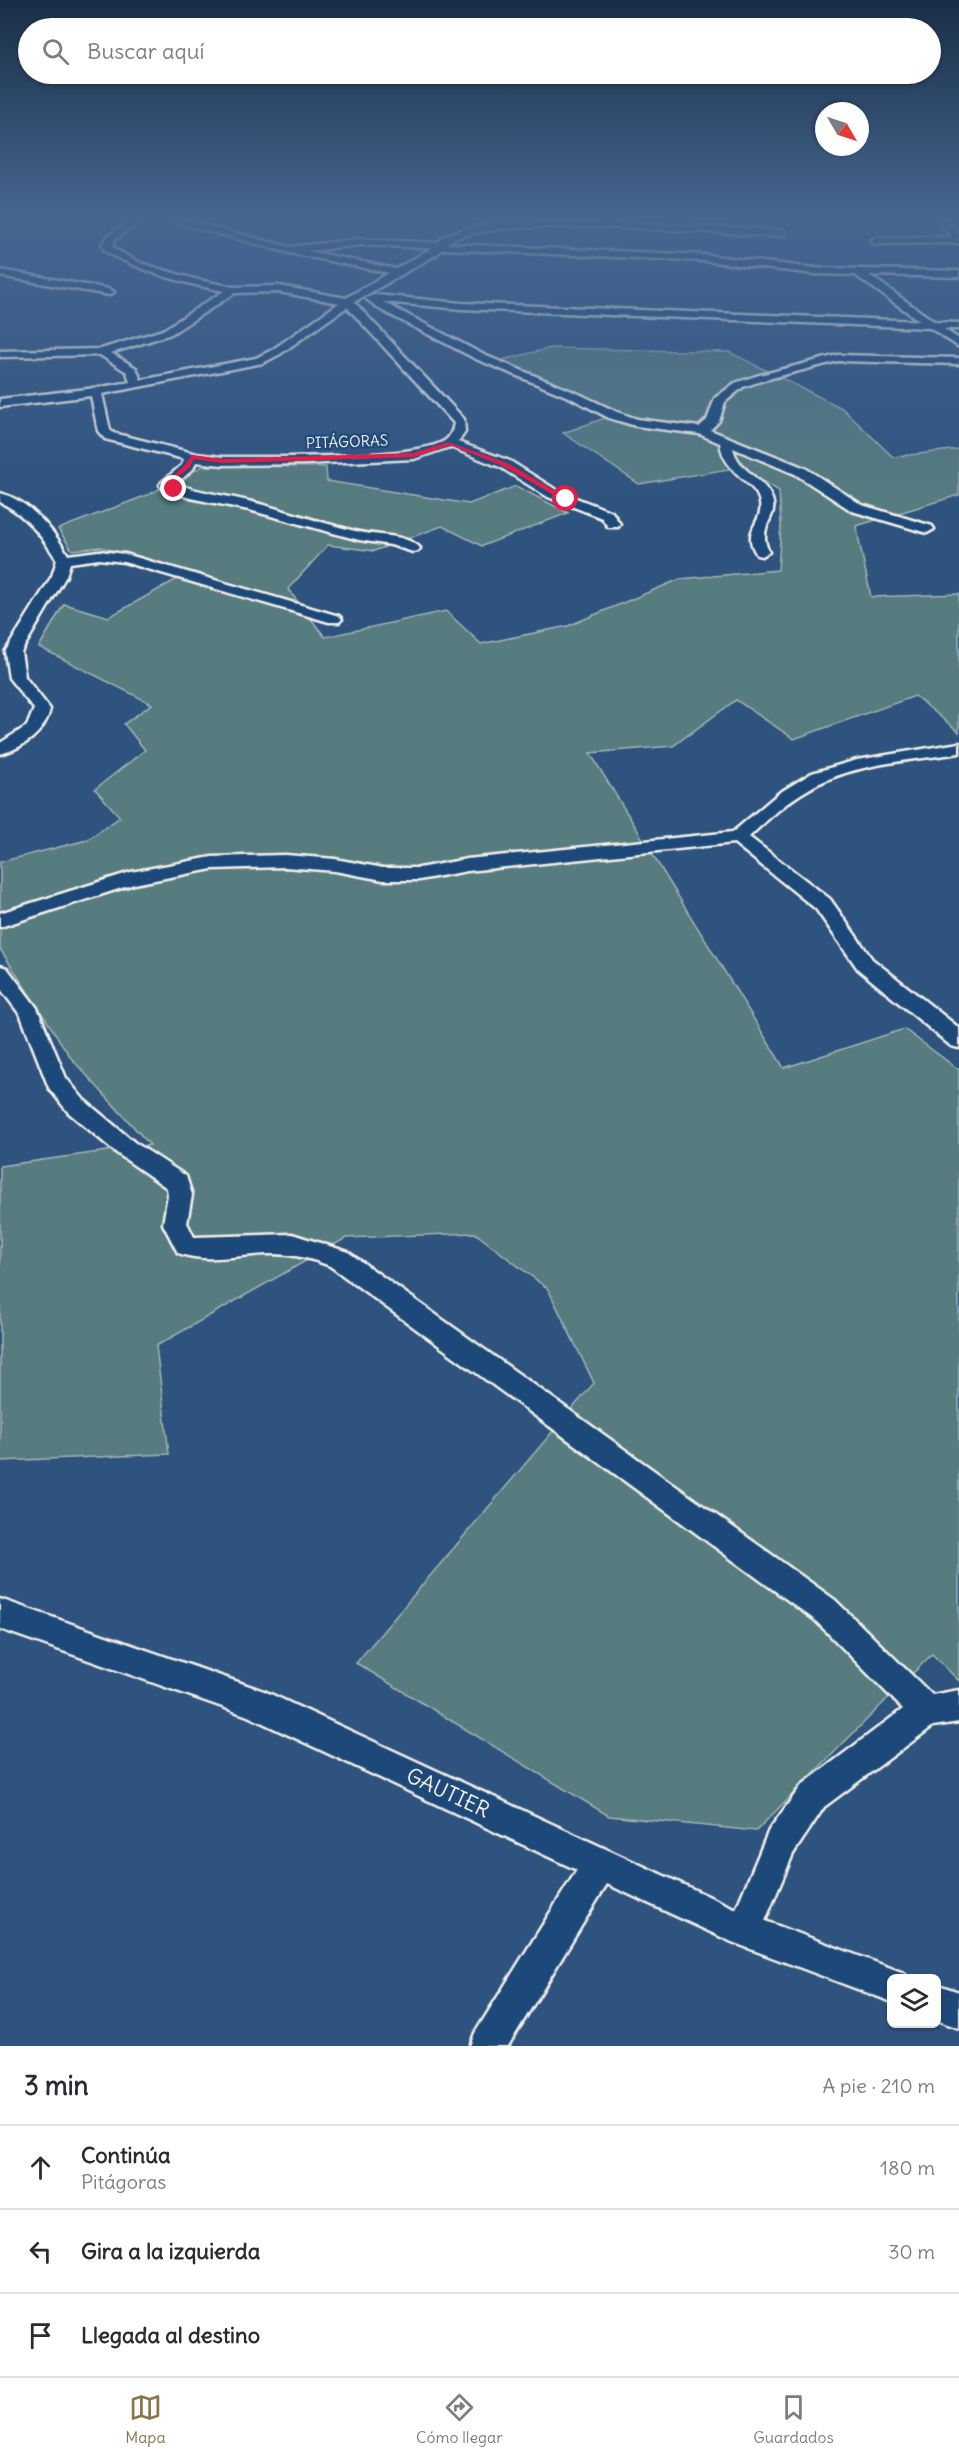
<!DOCTYPE html>
<html lang="es">
<head>
<meta charset="utf-8">
<style>
  body { margin:0; font-family:Delius,sans-serif; background:#f7f7f7; color:#2b2b33 }
  .controls { position:absolute; right:18px; bottom:18px; display:grid; overflow:hidden; border-radius:9px; box-shadow:0 2px 4px #0004 }
  .controls button { width:54px; height:54px; display:grid; place-items:center; padding:0; border:0; border-bottom:2px solid #e1e1e2; background:#fff; color:#2b2b33; font:30px sans-serif }
  .compass { position:absolute; left:815px; top:102px; width:54px; height:54px; border-radius:50%; background:#fff; box-shadow:0 2px 4px #0004; rotate:129deg }
  .stop { position:absolute; width:18px; height:18px; margin:-14px; border:4px solid #e11d48; border-radius:50%; background:#fff }
  .stop.end { background:#e11d48; border-color:#fff; box-shadow:0 2px 6px #0008 }
  .list { margin:0; padding:0; list-style:none }
  h2 { display:flex; justify-content:space-between; align-items:center; height:78px; margin:0; padding:0 24px; font-size:26px }
  h2 small { font-size:20px; font-weight:400; color:#7c7c81 }
  .list li { display:grid; grid-template-columns:39px 1fr auto; gap:18px; align-items:center; box-sizing:border-box; height:84px; padding:0 24px; border-top:2px solid #e1e1e2 }
  .list b { display:block; font-size:22px; white-space:nowrap }
  .list p { margin:0; font-size:20px; white-space:nowrap; color:#7c7c81 }
  .list em { font-size:20px; font-style:normal; color:#7c7c81 }
  .icon { flex:none; width:33px; height:33px; fill:none; stroke:currentColor; stroke-width:2; stroke-linecap:round; stroke-linejoin:round }
  .map { position:relative; flex:none; width:959px; height:2046px; overflow:hidden }
  .search { position:absolute; background:#fff; box-shadow:0 2px 4px #0004; left:18px; right:18px; top:18px; height:66px; display:flex; align-items:center; gap:15px; box-sizing:border-box; padding:0 21px; border-radius:33px; color:#7c7c81; font-size:22px }
  .sheet { height:330px; background:#fff }
  nav { display:flex; justify-content:space-around; align-items:center; box-sizing:border-box; height:84px; border-top:2px solid #e1e1e2; background:#fff; font-size:16px; color:#7c7c81 }
  nav a { display:grid; justify-items:center; gap:3px }
  nav .on { color:#8a764a }
  .map>svg:first-child { display:block }
  .green { fill:#567b80; stroke:#a5b6b4; stroke-width:1.5 }
  .lines { fill:none; stroke-linecap:round; stroke-linejoin:round }
  .street-casing { stroke:#f4f1e8; stroke-width:5 }
  .street { fill:#1f4a7a; fill-rule:evenodd }
  .route { fill:#e11d48 }
  .labels { text-anchor:middle; stroke-width:4.5; stroke-linejoin:round; paint-order:stroke }
  .far-street-label { font-size:15px; fill:#f4f1e8; stroke:#1f4a7a }
  .near-street-label { font-size:21px; fill:#f4f1e8; stroke:#1f4a7a }
</style>
</head>
<body>
<div class="map">
<svg width="959" height="2046" viewBox="0 0 959 2046">
  <rect width="100%" height="100%" fill="#2e537f"/>
  <filter id="ink" filterUnits="userSpaceOnUse"><feTurbulence type="fractalNoise" baseFrequency=".0167" numOctaves="2"/><feDisplacementMap in="SourceGraphic" scale="12" xChannelSelector="R" yChannelSelector="G"/><feConvolveMatrix kernelMatrix="1 2 1 2 8 2 1 2 1" color-interpolation-filters="sRGB"/></filter>
  <g filter="url(#ink)">
    <path class="green" d="M 551,348 L 729,352 L 842,408 L 893,457 L 959,449 L 959,495 L 856,526 L 871,597 L 959,594 L 959,732 L 915,696 L 794,739 L 736,700 L 673,746 L 590,753 L 784,1068 L 904,1029 L 959,1070 L 959,1681 L 932,1654 L 756,1831 L 609,1816 L 356,1663 L 594,1383 L 548,1289 L 475,1233 L 346,1238 L 156,1346 L 169,1454 L 0,1461 L 0,1166 L 150,1145 L 71,1058 L 0,949 L 0,862 L 87,840 L 120,817 L 95,789 L 145,750 L 124,724 L 152,704 L 39,647 L 64,604 L 109,617 L 190,572 L 101,547 L 72,550 L 58,529 L 150,494 L 203,466 L 326,467 L 327,481 L 469,504 L 516,486 L 568,513 L 482,546 L 442,526 L 374,551 L 328,545 L 288,589 L 325,637 L 446,611 L 481,644 L 568,626 L 680,579 L 778,570 L 781,525 L 779,491 L 741,467 L 639,484 L 563,433 L 622,412 L 502,360 Z"/>
    <g class="lines">
      <defs>
        <g id="street">
          <path d="M 131,219 L 142,219 L 114,240 L 113,248 L 140,263 L 194,279 L 233,287 L 279,286 L 346,298 L 389,273 L 290,253 L 163,219 L 179,219 L 290,247 L 360,239 L 437,243 L 444,236 L 468,228 L 495,223 L 601,222 L 782,230 L 785,231 L 785,235 C 767,238 744,234 725,233 C 679,231 474,215 447,244 L 705,255 L 815,268 L 959,271 L 959,277 L 869,275 L 935,322 L 959,323 L 959,329 L 944,329 L 959,339 L 959,347 L 930,328 L 461,309 L 383,302 L 484,355 L 579,394 L 617,412 L 637,419 L 699,427 L 707,420 L 715,398 L 735,383 L 756,376 L 838,355 L 959,358 L 959,364 L 838,361 L 764,380 L 743,387 L 725,402 L 719,421 L 710,430 L 805,468 L 862,505 L 932,526 L 934,529 L 927,533 L 852,511 L 795,474 L 733,448 C 738,472 765,478 772,499 C 779,519 756,525 769,552 L 762,556 L 757,555 C 740,529 764,524 760,503 C 757,481 725,476 720,443 L 699,434 L 636,426 L 609,418 L 571,398 L 476,359 L 381,310 L 365,298 L 375,295 L 461,303 L 920,321 L 855,275 L 815,274 L 705,261 L 442,249 L 437,254 L 354,302 L 464,419 L 465,432 L 458,442 L 510,461 L 558,491 L 612,512 L 620,524 L 618,527 L 608,527 L 602,518 L 548,497 L 500,467 L 450,447 L 414,459 L 303,464 L 222,465 L 196,462 L 193,469 L 176,484 C 202,493 229,496 256,503 C 291,512 324,524 359,532 C 377,536 407,534 420,548 L 418,551 L 413,552 L 391,545 L 359,540 L 249,510 L 190,498 L 162,488 L 160,485 L 162,482 L 182,465 L 184,459 L 105,439 L 98,431 L 91,396 L 0,407 L 0,399 L 96,388 L 130,382 L 127,372 L 100,355 L 0,357 L 0,351 L 101,349 L 163,330 L 224,291 C 181,283 143,272 105,251 L 102,244 L 108,236 ZM 360,245 L 432,248 L 396,269 L 308,251 ZM 279,292 L 339,303 L 272,350 L 256,358 L 141,380 L 136,368 L 111,353 L 171,334 L 235,293 ZM 347,307 L 454,423 C 453,429 452,434 447,439 C 423,460 261,457 222,457 L 197,454 L 113,433 L 110,430 L 102,394 L 263,363 L 280,354 Z"/>
          <path d="M 936,219 L 946,219 L 959,234 L 959,243 L 875,244 L 870,241 L 875,238 L 952,237 Z"/>
          <path d="M 0,270 L 109,289 L 114,292 L 109,295 L 0,276 Z"/>
          <path d="M 0,493 C 30,501 53,530 68,555 L 99,551 L 125,554 L 339,616 L 342,619 L 339,622 L 329,622 L 124,562 L 99,559 L 70,563 L 66,576 L 21,652 L 25,677 L 50,709 C 45,733 23,748 0,754 L 0,743 L 27,726 L 34,709 L 9,678 L 5,652 L 52,576 L 57,560 C 43,537 25,514 0,502 Z"/>
          <path d="M 959,743 L 959,753 C 909,761 851,763 807,790 C 786,802 767,820 749,837 L 830,899 L 872,959 L 959,1028 L 959,1048 L 951,1046 L 858,969 L 816,909 L 734,843 L 467,871 L 419,880 L 383,880 L 335,871 L 285,867 L 212,869 L 134,884 L 0,927 L 0,913 L 131,872 L 212,857 L 285,855 L 335,859 L 383,868 L 419,868 L 467,859 L 733,832 L 779,793 L 812,773 L 857,760 Z"/>
          <path d="M 0,966 L 7,968 L 37,1008 L 66,1078 L 84,1100 L 134,1142 L 186,1176 L 192,1195 L 187,1223 L 194,1237 L 292,1234 L 348,1252 L 835,1600 L 932,1695 L 959,1690 L 959,1722 L 933,1726 L 824,1807 L 793,1854 L 765,1921 L 904,1973 L 907,1978 L 892,1978 L 892,2002 L 732,1942 L 607,1884 L 508,2046 L 470,2046 L 475,2033 L 577,1870 L 248,1716 L 0,1629 L 0,1599 L 264,1691 L 736,1909 L 769,1830 L 802,1785 L 903,1709 L 815,1620 L 330,1266 C 311,1258 292,1254 271,1254 C 240,1254 208,1264 178,1253 L 163,1224 L 168,1195 L 167,1188 L 118,1154 L 68,1112 L 49,1088 L 21,1016 L 0,988 Z"/>
          <path d="M 936,1984 L 959,1992 L 959,2028 L 936,2020 Z"/>
        </g>
      </defs>
      <use href="#street" class="street-casing"/>
      <use href="#street" class="street"/>
    </g>
  </g>
  <linearGradient id="sky" x2="0" y2="1"><stop stop-color="#192e46"/><stop offset="0.43" stop-color="#466690"/><stop offset="1" stop-color="#466690" stop-opacity="0"/></linearGradient>
  <rect width="959" height="505" fill="url(#sky)"/>
  <path class="route" d="M 448,442 L 507,463 L 569,499 L 564,501 L 503,466 L 450,445 L 414,457 L 222,463 L 194,459 L 190,467 L 170,484 L 176,490 L 163,485 L 185,465 L 192,455 L 222,459 L 413,453 Z"/>
  <g class="labels">
    <g class="far-street-label">
      <text transform="translate(347 442) rotate(-2)" y="5">PITÁGORAS</text>
    </g>
    <g class="near-street-label">
      <text transform="translate(448 1793) rotate(25)" y="7">GAUTIER</text>
    </g>
  </g>
</svg>
<div class="controls">
<button><svg class="icon" aria-label="layers" viewBox="0 0 24 24"><path d="M12 4l9 5-9 5-9-5zM3 14l9 5 9-5"/></svg></button>
</div>
<svg class="compass" viewBox="-18 -18 36 36"><path d="M0-13l5 13h-10z" fill="#e53935"/><path d="M0 13l5-13h-10z" fill="#7c7c81"/></svg>
<div class="stop" style="left:566px;top:499px"></div>
<div class="stop end" style="left:174px;top:489px"></div>
<div class="search"><svg class="icon" aria-label="search" viewBox="0 0 24 24"><circle cx="10" cy="10" r="6"/><path d="M15 15l6 6"/></svg>Buscar aquí</div>
</div>
<section class="sheet">
<h2>3 min<small>A pie · 210 m</small></h2>
<ul class="list">
<li><svg class="icon" aria-label="ahead" viewBox="0 0 24 24"><path d="M12 20V5M6 11l6-6 6 6"/></svg><div><b>Continúa</b><p>Pitágoras</p></div><em>180 m</em></li>
<li><svg class="icon" aria-label="left" viewBox="0 0 24 24"><path d="M17 20v-9H6M10 6l-5 5 5 5"/></svg><div><b>Gira a la izquierda</b></div><em>30 m</em></li>
<li><svg class="icon" aria-label="arrive" viewBox="0 0 24 24"><path d="M6 21V4h12l-3 4 3 4H6"/></svg><div><b>Llegada al destino</b></div></li>
</ul>
</section>
<nav>
<a class="on"><svg class="icon" aria-label="map" viewBox="0 0 24 24"><path d="M3 6l6-2 6 2 6-2v14l-6 2-6-2-6 2zM9 4v14M15 6v14"/></svg>Mapa</a>
<a><svg class="icon" aria-label="directions" viewBox="0 0 24 24"><path d="M12 3l9 9-9 9-9-9zM9 14v-3h6M13 9l2 2-2 2"/></svg>Cómo llegar</a>
<a><svg class="icon" aria-label="saved" viewBox="0 0 24 24"><path d="M7 4h10v16l-5-4-5 4z"/></svg>Guardados</a>
</nav>
</body>
</html>
